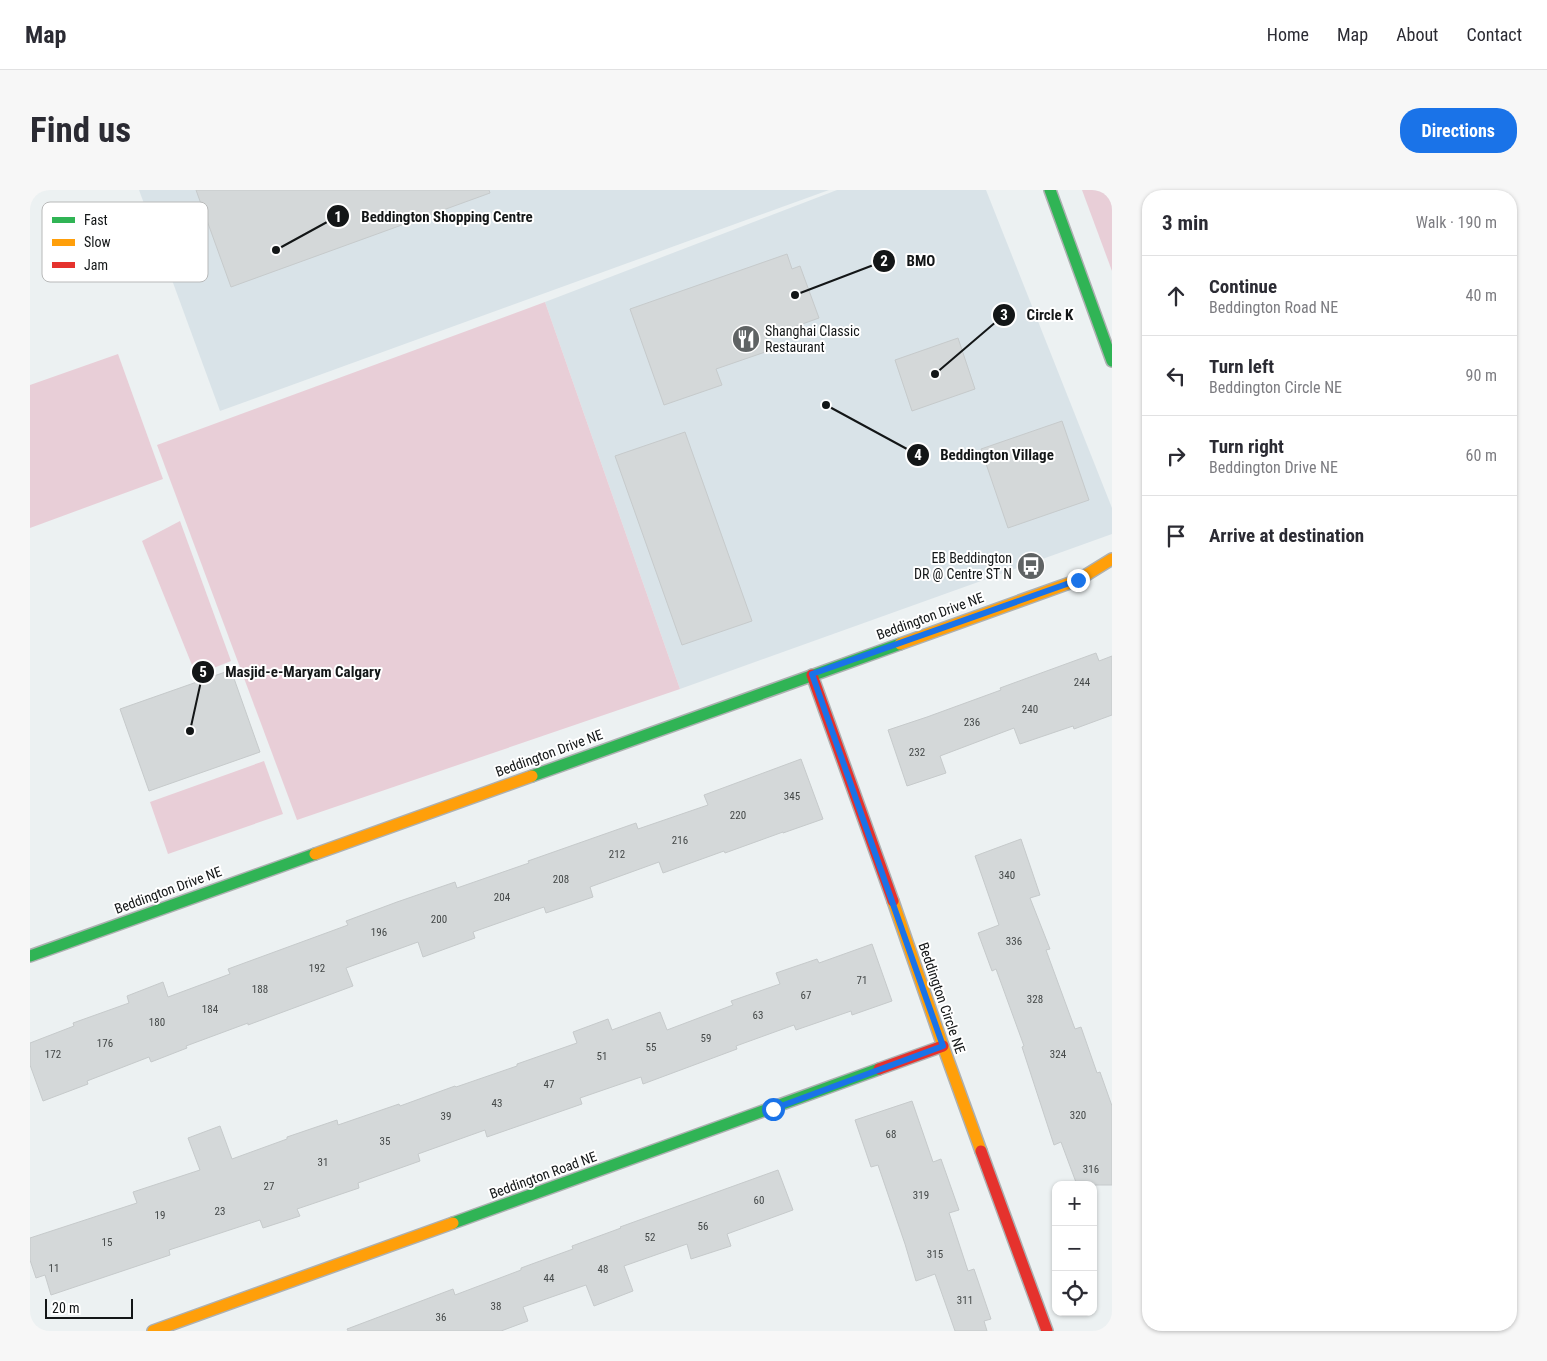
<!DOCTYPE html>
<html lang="en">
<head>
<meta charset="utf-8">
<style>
  body { margin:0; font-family:"Roboto Condensed",sans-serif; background:#f7f7f7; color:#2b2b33 }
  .controls { position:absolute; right:15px; bottom:15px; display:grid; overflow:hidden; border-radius:10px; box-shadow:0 1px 4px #0004 }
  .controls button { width:45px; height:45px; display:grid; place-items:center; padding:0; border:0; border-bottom:1px solid #e1e1e2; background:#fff; color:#2b2b33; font:25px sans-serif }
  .scale { position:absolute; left:15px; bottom:12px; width:88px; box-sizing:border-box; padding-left:5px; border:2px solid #131617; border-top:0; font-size:14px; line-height:18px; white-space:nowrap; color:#131617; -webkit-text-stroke:4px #fff; paint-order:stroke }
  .stop { position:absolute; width:15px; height:15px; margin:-11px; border:4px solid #1a73e8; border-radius:50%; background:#fff }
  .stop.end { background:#1a73e8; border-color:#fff; box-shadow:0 1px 5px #0008 }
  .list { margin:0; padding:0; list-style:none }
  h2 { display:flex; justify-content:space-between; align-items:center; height:65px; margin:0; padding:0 20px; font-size:21px }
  h2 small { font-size:16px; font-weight:400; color:#7c7c81 }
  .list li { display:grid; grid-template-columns:32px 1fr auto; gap:15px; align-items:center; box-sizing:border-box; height:80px; padding:0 20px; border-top:1px solid #e1e1e2 }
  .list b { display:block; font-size:19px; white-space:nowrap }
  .list p { margin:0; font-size:16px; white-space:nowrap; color:#7c7c81 }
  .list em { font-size:16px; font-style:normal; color:#7c7c81 }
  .icon { flex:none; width:28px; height:28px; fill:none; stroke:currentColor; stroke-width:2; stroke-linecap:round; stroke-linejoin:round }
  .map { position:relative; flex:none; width:1082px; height:1141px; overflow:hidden; border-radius:20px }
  header { display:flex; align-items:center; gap:30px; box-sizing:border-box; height:70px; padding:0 25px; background:#fff; border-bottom:1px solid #e1e1e2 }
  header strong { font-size:24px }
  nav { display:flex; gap:28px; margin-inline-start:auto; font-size:18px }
  .intro { display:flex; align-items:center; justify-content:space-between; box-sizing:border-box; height:120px; padding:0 30px }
  h1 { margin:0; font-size:35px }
  .button { padding:12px 22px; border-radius:20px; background:#1a73e8; color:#fff; font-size:18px; font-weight:700 }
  main { display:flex; gap:30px; padding:0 30px }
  aside { flex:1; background:#fff; border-radius:20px; box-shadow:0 1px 4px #0004 }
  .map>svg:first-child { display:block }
  .built { fill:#d9e3e8 }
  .green { fill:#e8ced7 }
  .building { fill:#d4d8d9; stroke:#c6cacb }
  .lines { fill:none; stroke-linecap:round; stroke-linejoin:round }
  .fast-casing { stroke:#adb0b1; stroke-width:14 }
  .slow-casing { stroke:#adb0b1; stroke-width:14 }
  .jam-casing { stroke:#adb0b1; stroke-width:14 }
  .fast { stroke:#30b455; stroke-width:11 }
  .slow { stroke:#ff9f0a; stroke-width:11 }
  .jam { stroke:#e5322d; stroke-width:11 }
  .route { stroke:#1a73e8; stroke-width:6 }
  .labels { text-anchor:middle; stroke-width:4; stroke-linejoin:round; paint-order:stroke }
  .number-label { font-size:11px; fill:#444848 }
  .poi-label { font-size:14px; fill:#131617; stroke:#fff; text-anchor:start }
  .street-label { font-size:14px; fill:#131617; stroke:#fff }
  .key { fill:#fff; stroke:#b8b9b9; stroke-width:1 }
  .key-label { font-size:14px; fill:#131617 }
  .leader { fill:none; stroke:#131617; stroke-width:2 }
  .callout-dot { fill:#131617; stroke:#fff; stroke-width:2 }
  .mark-label { font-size:15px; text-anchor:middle; font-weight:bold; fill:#fff }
  .callout-label { font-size:15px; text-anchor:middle; font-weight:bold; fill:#131617; stroke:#fff; stroke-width:4; stroke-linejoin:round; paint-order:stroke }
</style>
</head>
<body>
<header>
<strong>Map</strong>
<nav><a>Home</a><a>Map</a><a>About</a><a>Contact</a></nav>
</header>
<div class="intro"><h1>Find us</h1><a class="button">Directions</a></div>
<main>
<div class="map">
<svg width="1082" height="1141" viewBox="0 0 1082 1141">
  <rect width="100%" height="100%" fill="#ecf1f2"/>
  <g class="built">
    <path d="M 109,0 L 799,0 L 190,221 Z"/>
    <path d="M 807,0 L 956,0 L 1082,318 L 1082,344 L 650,499 L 515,112 Z"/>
  </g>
  <g class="green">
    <path d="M 1052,0 L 1082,0 L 1082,81 Z"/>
    <path d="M 515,112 L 650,499 L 267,630 L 127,255 Z"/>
    <path d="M 88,164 L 133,289 L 0,338 L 0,195 Z"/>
    <path d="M 150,331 L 201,471 L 166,485 L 112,351 Z"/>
    <path d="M 234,571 L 253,624 L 138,664 L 120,612 Z"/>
  </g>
  <g class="building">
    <path d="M 166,0 L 459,0 L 460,3 L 201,97 Z"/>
    <path d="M 757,64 L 762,79 L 770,76 L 789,128 L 736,147 L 741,160 L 686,179 L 692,195 L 634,215 L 600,119 Z"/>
    <path d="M 928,148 L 945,199 L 882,221 L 865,170 Z"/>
    <path d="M 1032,231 L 1059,310 L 978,338 L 951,259 Z"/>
    <path d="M 655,242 L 722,431 L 652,455 L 585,266 Z"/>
    <path d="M 1066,463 L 1069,471 L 1082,466 L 1082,525 L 1044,539 L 1043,536 L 990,554 L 984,538 L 910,566 L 916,583 L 877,596 L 858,540 L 897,527 L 971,500 L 970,498 Z"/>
    <path d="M 201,480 L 230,562 L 119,601 L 90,519 Z"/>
    <path d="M 771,569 L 793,629 L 753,643 L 753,642 L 695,663 L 694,661 L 633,683 L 629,672 L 560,697 L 563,707 L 516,723 L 514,717 L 443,742 L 445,748 L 393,767 L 388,752 L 316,778 L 323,796 L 218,835 L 218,833 L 156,856 L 157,858 L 121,872 L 119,867 L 57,891 L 58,894 L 13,911 L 0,875 L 0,853 L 44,836 L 43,833 L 99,813 L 97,806 L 133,792 L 138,807 L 200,784 L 198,779 L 318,735 L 316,731 L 367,712 L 425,692 L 427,698 L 499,673 L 498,671 L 606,633 L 608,639 L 678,615 L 674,605 Z"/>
    <path d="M 991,649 L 1010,705 L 1000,708 L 1020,759 L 1016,760 L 1045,839 L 1051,837 L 1067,883 L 1070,882 L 1082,916 L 1082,995 L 1047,995 L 1031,952 L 1024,955 L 992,857 L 994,856 L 966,779 L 962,781 L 948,743 L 969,735 L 945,666 Z"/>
    <path d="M 842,754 L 862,811 L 822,825 L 821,821 L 766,840 L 764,835 L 706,856 L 707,859 L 613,894 L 611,887 L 550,908 L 552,914 L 457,947 L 455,940 L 388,964 L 390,971 L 328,993 L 329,998 L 267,1019 L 270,1026 L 233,1038 L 230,1030 L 139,1060 L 140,1065 L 21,1105 L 15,1085 L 6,1088 L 0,1070 L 0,1048 L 107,1013 L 103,1002 L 170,980 L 158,948 L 190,936 L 202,969 L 257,949 L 257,947 L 307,930 L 308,935 L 369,914 L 370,916 L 425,896 L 426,897 L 487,876 L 487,874 L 547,853 L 543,842 L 578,829 L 582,840 L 630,822 L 637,840 L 703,815 L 701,811 L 750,794 L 746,783 L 787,769 L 789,773 Z"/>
    <path d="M 882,911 L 903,972 L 911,969 L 929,1020 L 919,1023 L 938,1081 L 944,1079 L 961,1129 L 954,1131 L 957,1141 L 925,1141 L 905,1084 L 886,1091 L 875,1054 L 848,975 L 841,977 L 825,930 Z"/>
    <path d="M 748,980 L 763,1020 L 697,1044 L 701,1056 L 661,1069 L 657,1054 L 594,1076 L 603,1101 L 564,1116 L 556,1095 L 493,1117 L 498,1131 L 471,1141 L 318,1141 L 317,1139 L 423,1099 L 425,1105 L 491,1080 L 491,1078 L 543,1059 L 542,1056 L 591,1038 L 590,1037 Z"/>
  </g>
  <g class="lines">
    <defs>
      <g id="fast">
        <path d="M 1020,0 L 1082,171"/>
        <path d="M 502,586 L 870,454"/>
        <path d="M 0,766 L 285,664"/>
        <path d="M 423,1033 L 849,879"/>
      </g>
      <g id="slow">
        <path d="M 870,454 L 1048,390 L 1082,369"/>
        <path d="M 285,664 L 502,586"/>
        <path d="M 863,711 L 913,856 L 951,961"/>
        <path d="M 123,1141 L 423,1033"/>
      </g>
      <g id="jam">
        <path d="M 782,485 L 863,711"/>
        <path d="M 849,879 L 913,856"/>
        <path d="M 951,961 L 1017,1141"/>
      </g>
    </defs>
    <use href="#fast" class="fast-casing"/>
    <use href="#slow" class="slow-casing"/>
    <use href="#jam" class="jam-casing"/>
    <use href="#fast" class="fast"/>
    <use href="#slow" class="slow"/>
    <use href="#jam" class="jam"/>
  </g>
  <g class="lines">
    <path class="route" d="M 743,919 L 913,856 L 782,484 L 1048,390"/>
  </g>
  <defs>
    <symbol id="restaurant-disc" viewBox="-11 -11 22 22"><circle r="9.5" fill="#5f6364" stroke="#fff"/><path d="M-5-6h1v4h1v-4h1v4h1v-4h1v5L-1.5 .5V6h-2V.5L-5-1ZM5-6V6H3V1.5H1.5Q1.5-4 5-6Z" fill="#fff"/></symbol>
    <symbol id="bus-disc" viewBox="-11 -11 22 22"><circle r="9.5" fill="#5f6364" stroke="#fff"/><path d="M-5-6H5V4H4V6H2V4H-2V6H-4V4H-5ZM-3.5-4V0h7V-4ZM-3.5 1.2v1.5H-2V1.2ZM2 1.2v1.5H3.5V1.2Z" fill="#fff"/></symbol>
  </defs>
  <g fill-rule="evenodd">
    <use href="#restaurant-disc" x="700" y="133" width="32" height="32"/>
    <use href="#bus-disc" x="985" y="360" width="32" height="32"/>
  </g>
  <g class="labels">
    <g class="number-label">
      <text x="1052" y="496">244</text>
      <text x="1000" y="523">240</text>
      <text x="942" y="536">236</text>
      <text x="887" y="566">232</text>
      <text x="762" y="610">345</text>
      <text x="708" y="629">220</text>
      <text x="650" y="654">216</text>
      <text x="587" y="668">212</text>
      <text x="977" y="689">340</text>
      <text x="531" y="693">208</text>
      <text x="472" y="711">204</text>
      <text x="409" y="733">200</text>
      <text x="349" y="746">196</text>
      <text x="984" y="755">336</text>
      <text x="287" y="782">192</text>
      <text x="832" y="794">71</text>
      <text x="230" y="803">188</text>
      <text x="776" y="809">67</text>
      <text x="1005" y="813">328</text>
      <text x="180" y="823">184</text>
      <text x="728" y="829">63</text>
      <text x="127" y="836">180</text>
      <text x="676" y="852">59</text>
      <text x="75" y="857">176</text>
      <text x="621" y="861">55</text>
      <text x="23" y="868">172</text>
      <text x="1028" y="868">324</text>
      <text x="572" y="870">51</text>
      <text x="519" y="898">47</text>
      <text x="467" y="917">43</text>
      <text x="1048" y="929">320</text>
      <text x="416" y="930">39</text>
      <text x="861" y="948">68</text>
      <text x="355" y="955">35</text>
      <text x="293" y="976">31</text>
      <text x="1061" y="983">316</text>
      <text x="239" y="1000">27</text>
      <text x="891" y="1009">319</text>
      <text x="729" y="1014">60</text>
      <text x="190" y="1025">23</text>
      <text x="130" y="1029">19</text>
      <text x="673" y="1040">56</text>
      <text x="620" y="1051">52</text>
      <text x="77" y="1056">15</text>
      <text x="905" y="1068">315</text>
      <text x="24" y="1082">11</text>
      <text x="573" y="1083">48</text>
      <text x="519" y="1092">44</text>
      <text x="935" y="1114">311</text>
      <text x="466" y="1120">38</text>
      <text x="411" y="1131">36</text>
    </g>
    <g class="poi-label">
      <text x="735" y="146">Shanghai Classic<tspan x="735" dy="16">Restaurant</tspan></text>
      <text x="982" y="373" text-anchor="end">EB Beddington<tspan x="982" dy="16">DR @ Centre ST N</tspan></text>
    </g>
    <g class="street-label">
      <text transform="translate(900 426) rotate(-20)" y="5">Beddington Drive NE</text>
      <text transform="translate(519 563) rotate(-20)" y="5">Beddington Drive NE</text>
      <text transform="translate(138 700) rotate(-20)" y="5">Beddington Drive NE</text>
      <text transform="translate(912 808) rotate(71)" y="5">Beddington Circle NE</text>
      <text transform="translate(513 985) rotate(-20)" y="5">Beddington Road NE</text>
    </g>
  </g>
  <rect x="12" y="12" width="166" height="80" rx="8" class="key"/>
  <rect x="22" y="27" width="23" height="6" fill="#30b455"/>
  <rect x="22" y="49" width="23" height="7" fill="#ff9f0a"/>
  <rect x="22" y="72" width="23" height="6" fill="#e5322d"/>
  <g class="key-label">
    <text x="54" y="35">Fast</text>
    <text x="54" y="57">Slow</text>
    <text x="54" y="80">Jam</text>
  </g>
  <path class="leader" d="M246 60L308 26M765 105L854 71M905 184L974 125M796 215L888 265M160 541L173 482"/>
  <g class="callout-dot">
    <circle cx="246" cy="60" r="5"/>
    <circle cx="765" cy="105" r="5"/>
    <circle cx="905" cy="184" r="5"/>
    <circle cx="796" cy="215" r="5"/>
    <circle cx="160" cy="541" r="5"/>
    <circle cx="308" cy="26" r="12"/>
    <circle cx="854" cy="71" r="12"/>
    <circle cx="974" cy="125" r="12"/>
    <circle cx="888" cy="265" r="12"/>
    <circle cx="173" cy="482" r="12"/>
  </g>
  <g class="mark-label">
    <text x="308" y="32">1</text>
    <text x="854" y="76">2</text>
    <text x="974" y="130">3</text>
    <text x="888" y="270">4</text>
    <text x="173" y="487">5</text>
  </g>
  <g class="callout-label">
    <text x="417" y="32">Beddington Shopping Centre</text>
    <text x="891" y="76">BMO</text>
    <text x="1020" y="130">Circle K</text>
    <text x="967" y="270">Beddington Village</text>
    <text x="273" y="487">Masjid-e-Maryam Calgary</text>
  </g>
</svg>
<div class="controls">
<button>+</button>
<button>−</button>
<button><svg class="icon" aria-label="locate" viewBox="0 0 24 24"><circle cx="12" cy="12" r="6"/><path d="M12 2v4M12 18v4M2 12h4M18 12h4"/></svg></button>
</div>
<div class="scale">20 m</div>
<div class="stop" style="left:743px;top:919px"></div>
<div class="stop end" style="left:1048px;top:390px"></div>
</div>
<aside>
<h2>3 min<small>Walk · 190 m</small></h2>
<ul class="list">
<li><svg class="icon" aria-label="ahead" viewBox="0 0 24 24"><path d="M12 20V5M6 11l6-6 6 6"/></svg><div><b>Continue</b><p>Beddington Road NE</p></div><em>40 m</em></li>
<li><svg class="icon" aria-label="left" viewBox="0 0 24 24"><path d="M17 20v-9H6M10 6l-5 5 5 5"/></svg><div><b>Turn left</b><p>Beddington Circle NE</p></div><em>90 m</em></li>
<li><svg class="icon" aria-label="right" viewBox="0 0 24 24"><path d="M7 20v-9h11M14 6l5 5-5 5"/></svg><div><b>Turn right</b><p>Beddington Drive NE</p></div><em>60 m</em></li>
<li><svg class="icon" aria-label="arrive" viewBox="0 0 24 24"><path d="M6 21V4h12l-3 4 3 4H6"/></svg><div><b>Arrive at destination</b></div></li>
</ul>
</aside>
</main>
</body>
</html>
